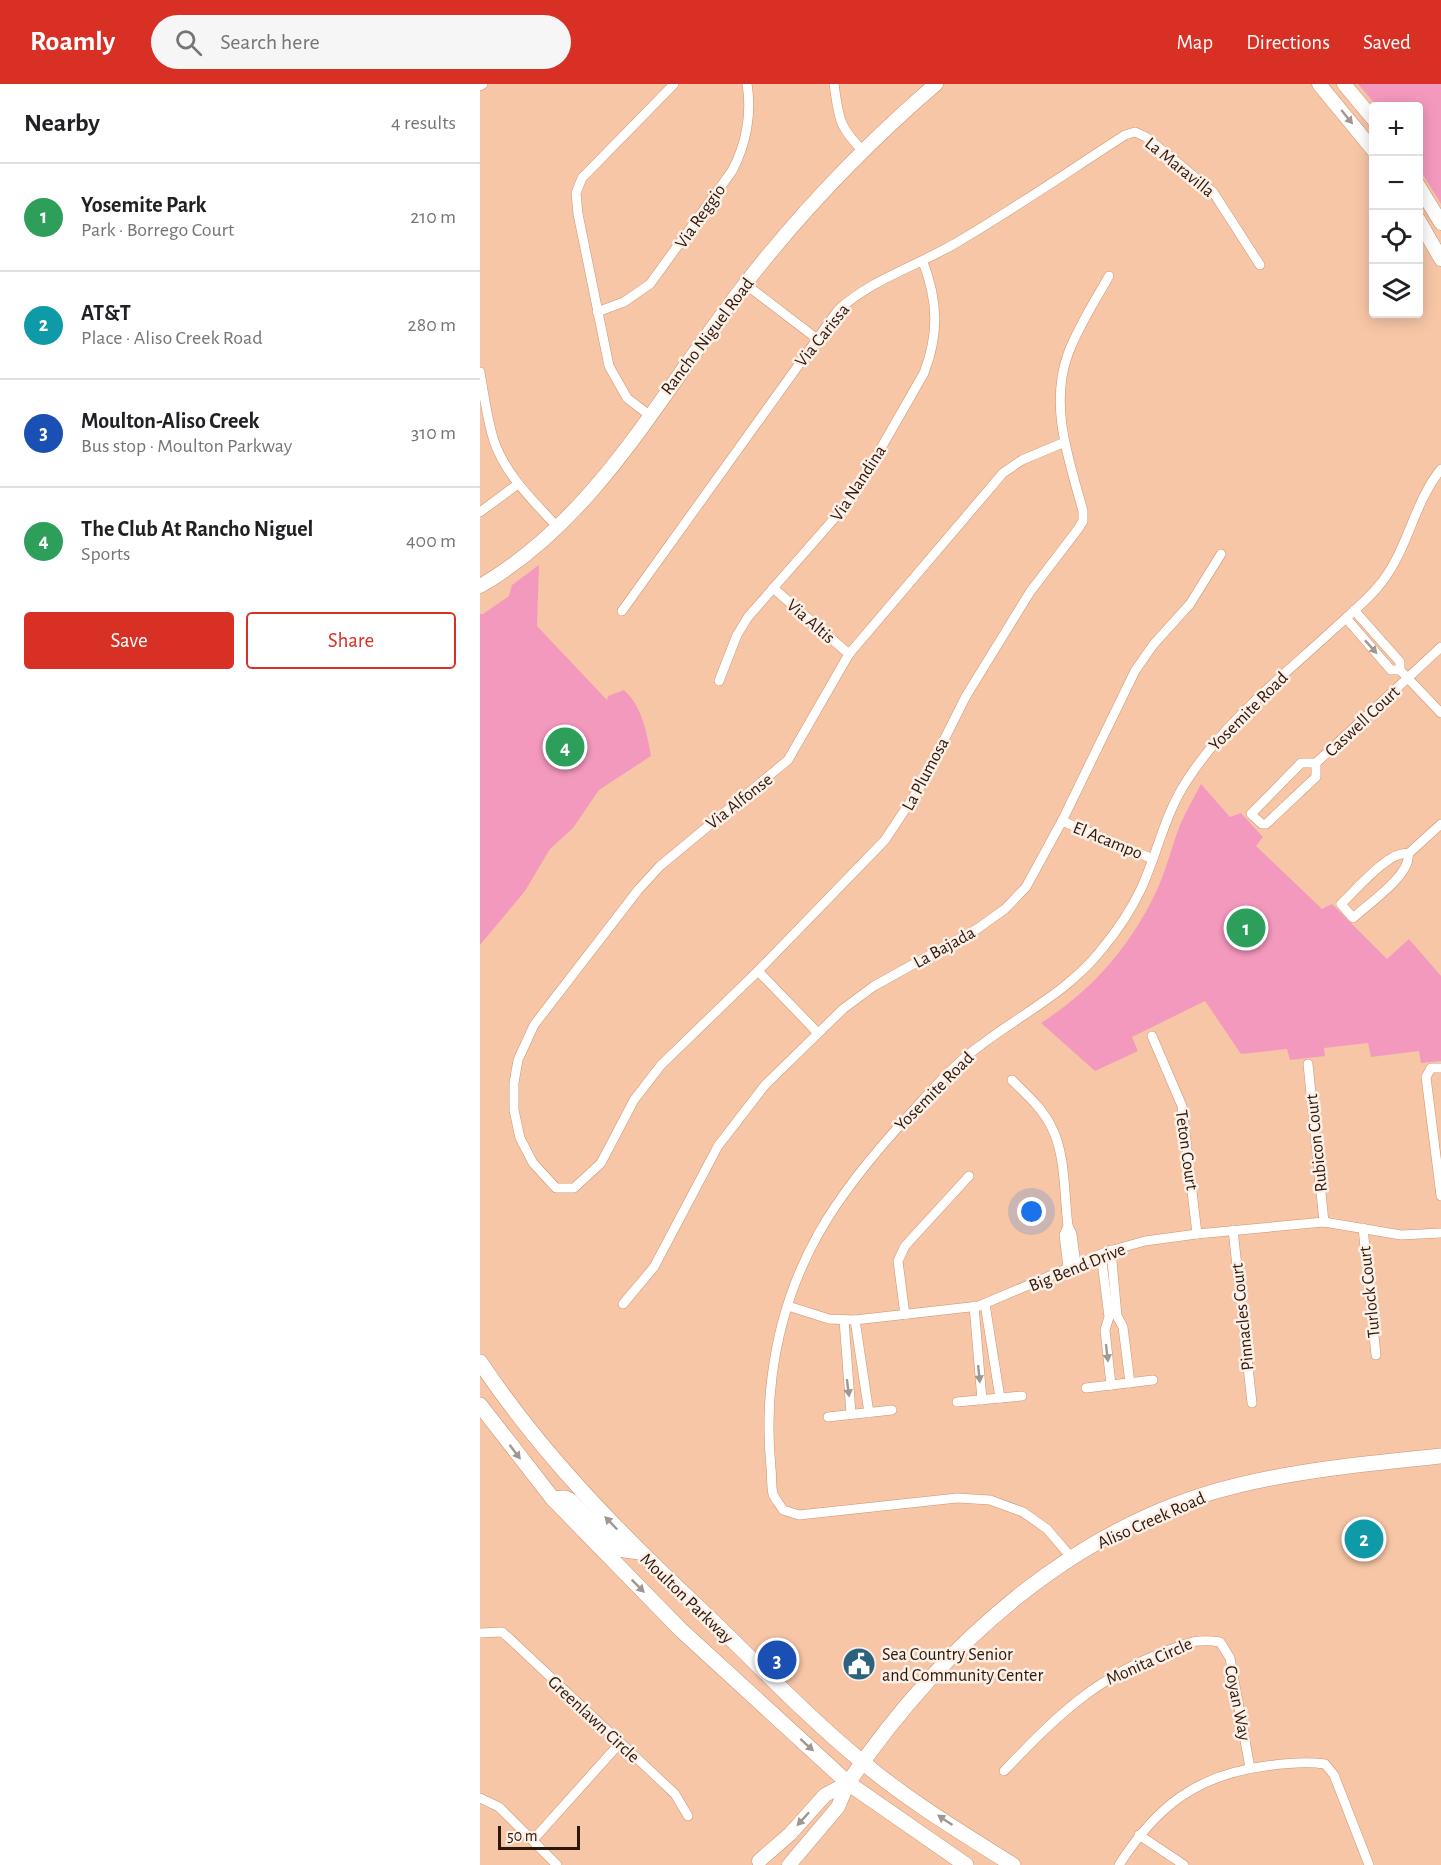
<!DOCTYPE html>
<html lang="en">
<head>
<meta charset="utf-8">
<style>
  body { margin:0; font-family:"Alegreya Sans",sans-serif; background:#f6f6f6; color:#202124 }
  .controls { position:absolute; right:18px; top:18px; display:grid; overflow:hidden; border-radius:6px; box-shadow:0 3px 15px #0003 }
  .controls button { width:54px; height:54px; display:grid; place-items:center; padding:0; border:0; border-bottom:2px solid #e0e0e0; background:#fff; color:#202124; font:30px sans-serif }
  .scale { position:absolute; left:18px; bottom:15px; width:82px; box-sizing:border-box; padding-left:6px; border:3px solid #2d1708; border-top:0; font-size:16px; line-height:21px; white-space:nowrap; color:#2d1708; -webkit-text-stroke:4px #fdf0e8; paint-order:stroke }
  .you { position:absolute; left:552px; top:1128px; width:21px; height:21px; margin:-15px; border:4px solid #fff; border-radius:50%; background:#1a73e8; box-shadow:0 0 0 9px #1a73e833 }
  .badge { display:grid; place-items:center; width:39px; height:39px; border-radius:50%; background:#d93025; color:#fff; font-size:20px; font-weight:700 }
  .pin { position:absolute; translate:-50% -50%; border:3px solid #fff; box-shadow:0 2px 6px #0006 }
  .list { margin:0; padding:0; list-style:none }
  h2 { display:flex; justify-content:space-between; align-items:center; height:78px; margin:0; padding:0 24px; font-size:26px }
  h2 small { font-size:20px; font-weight:400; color:#757577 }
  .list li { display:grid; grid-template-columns:39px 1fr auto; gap:18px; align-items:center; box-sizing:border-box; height:108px; padding:0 24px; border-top:2px solid #e0e0e0 }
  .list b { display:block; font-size:22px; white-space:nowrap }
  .list p { margin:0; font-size:20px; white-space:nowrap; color:#757577 }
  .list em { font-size:20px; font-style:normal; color:#757577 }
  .actions { display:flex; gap:12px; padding:18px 24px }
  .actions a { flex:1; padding:14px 0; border:2px solid #d93025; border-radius:6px; text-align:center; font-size:21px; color:#d93025 }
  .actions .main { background:#d93025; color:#fff }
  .icon { flex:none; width:33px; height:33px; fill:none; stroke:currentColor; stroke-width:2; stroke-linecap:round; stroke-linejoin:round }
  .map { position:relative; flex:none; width:961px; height:1781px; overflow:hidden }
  header { display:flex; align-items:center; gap:36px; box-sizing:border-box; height:84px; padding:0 30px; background:#d93025; color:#fff }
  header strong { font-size:28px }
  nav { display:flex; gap:33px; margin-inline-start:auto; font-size:21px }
  .search { width:420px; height:54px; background:#f6f6f6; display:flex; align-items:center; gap:15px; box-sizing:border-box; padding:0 21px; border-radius:33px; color:#757577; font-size:22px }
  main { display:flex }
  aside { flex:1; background:#fff }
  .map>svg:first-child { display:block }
  .green { fill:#f499be }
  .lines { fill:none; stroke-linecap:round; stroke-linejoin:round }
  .street-casing { stroke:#ce936e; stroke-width:10 }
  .secondary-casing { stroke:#ce936e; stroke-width:15 }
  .primary-casing { stroke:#ce936e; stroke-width:16 }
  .street { stroke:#fff; stroke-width:9 }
  .secondary { stroke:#fff; stroke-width:14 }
  .primary { stroke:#fff; stroke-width:15 }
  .oneway { fill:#a09790 }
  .labels { text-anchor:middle; stroke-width:5; stroke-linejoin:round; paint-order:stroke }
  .street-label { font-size:18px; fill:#2d1708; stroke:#fdf0e8 }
  .poi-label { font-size:18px; fill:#2d1708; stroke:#fdf0e8; text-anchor:start }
</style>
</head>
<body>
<header>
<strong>Roamly</strong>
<div class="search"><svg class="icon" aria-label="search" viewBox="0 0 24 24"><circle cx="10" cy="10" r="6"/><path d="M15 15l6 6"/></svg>Search here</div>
<nav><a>Map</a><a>Directions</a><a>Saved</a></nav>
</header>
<main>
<aside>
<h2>Nearby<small>4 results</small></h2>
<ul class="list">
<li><span class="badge" style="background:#2e9e5b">1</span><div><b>Yosemite Park</b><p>Park · Borrego Court</p></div><em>210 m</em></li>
<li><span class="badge" style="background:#0f9aa8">2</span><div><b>AT&amp;T</b><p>Place · Aliso Creek Road</p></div><em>280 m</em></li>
<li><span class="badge" style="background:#1a4fb4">3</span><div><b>Moulton-Aliso Creek</b><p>Bus stop · Moulton Parkway</p></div><em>310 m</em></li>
<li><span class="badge" style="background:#2e9e5b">4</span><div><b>The Club At Rancho Niguel</b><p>Sports</p></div><em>400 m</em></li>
</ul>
<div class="actions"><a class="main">Save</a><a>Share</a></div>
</aside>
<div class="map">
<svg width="961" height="1781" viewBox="0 0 961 1781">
  <rect width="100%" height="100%" fill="#f7c6a7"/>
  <g class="green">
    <path d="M 878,0 L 961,0 L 961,120 L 939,84 L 938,22 L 897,22 Z"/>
    <path d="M 59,481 L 57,542 L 127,616 L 128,612 L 144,606 C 162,622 167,649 171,672 L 119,706 L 93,744 L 70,765 L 45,807 L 0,861 L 0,530 L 3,530 L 29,512 L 32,501 Z"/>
    <path d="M 721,700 L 750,733 L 761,729 L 783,753 L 776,762 L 842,825 L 852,820 L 907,875 L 929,855 L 961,892 L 961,977 L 941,979 L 939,967 L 891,973 L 888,959 L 844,964 L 845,972 L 810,976 L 807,965 L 761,970 L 725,917 L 652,953 L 658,967 L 615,987 L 561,939 C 611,907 649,864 675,810 C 686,788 691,764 700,741 C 706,727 714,714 721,700 Z"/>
  </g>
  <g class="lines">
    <defs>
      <g id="street">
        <path d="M 354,0 C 359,34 358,42 383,67"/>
        <path d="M 0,2 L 3,0"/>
        <path d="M 265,200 L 336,254"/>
        <path d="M 117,228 L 144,218 L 170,200 L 252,87 C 266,61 272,30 267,0"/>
        <path d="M 0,288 C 4,311 7,335 14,357 C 26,392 55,418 78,444"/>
        <path d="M 169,331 L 147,314 L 129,282 L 98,130 L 96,109 L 102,94 L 194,0"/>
        <path d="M 585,358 L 542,376 L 523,389 L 369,570 L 308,676 L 180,782 L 158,806 L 54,941 L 38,976 L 34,999 L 34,1026 L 40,1054 L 53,1079 L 76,1104 L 94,1104 L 121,1079 L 154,1016 L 181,981 L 278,887 L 405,756 L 442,700 L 486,612 L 550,508 L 598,445 L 603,437 L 603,427 C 589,376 569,322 588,270 C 598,243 615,217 629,192"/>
        <path d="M 0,428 L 38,400"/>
        <path d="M 293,504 L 369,570"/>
        <path d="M 874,526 L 920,578 L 920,586 L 961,629"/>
        <path d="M 142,527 L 358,226 C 394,194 435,183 476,159 C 534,125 589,87 645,51 L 655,48 L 666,53 L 733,108 L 780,181"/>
        <path d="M 866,534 L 911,586 L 920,586"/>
        <path d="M 239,597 L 257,551 L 268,533 L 373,413 L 444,289 C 459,250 458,217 443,178"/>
        <path d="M 836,679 L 821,679 L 771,730 L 782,740 L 786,740 L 836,693 L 836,679 L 961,563"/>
        <path d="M 582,737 L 673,775"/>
        <path d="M 928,770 C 932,790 888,820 873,834 L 861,820 C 874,808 910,765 928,770 L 961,740"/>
        <path d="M 278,887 L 338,949"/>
        <path d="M 672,952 L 702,1022 L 717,1150"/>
        <path d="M 828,980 L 844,1138"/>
        <path d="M 961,984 L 951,984 L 946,993 L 961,1112"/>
        <path d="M 532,996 C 546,1010 562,1024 571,1042 C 586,1070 584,1111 588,1142 L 592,1150 L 596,1180"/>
        <path d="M 588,1142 L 584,1151 L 588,1183"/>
        <path d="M 883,1144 L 896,1271"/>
        <path d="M 753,1146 L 772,1319"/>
        <path d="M 631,1166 L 637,1232 L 643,1243 L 650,1299"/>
        <path d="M 621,1170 L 629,1233 L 625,1246 L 631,1301"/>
        <path d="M 143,1220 L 174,1183 L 238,1062 L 285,1001 L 363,925 L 394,902 L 497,845 L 525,825 L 546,803 L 582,737 L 655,587 L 673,561 L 710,520 L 741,470"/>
        <path d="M 505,1220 L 520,1314"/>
        <path d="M 308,1222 L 349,1235 L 375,1236 L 499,1222 L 626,1168 L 665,1157 L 717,1150 L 844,1138 L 921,1151 L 961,1149"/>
        <path d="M 494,1222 L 502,1316"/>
        <path d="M 425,1231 L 418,1177 L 425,1162 L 489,1092"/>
        <path d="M 364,1236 L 371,1330"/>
        <path d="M 375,1236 L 389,1329"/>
        <path d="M 606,1304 L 673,1296"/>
        <path d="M 477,1318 L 542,1312"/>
        <path d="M 348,1333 L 412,1326"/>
        <path d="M 591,1473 L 567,1445 L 543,1428 L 510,1416 L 477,1414 L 319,1431 L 303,1426 C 300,1421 295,1415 293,1410 C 291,1402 292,1392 291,1384 C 288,1353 288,1324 292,1293 C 306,1181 356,1110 431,1029 C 453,1005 474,980 501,961 C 543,929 589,907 622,865 C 637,847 651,826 661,805 C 677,770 685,730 706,698 C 745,637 803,592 855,544 C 869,531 885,518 897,504 C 928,469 932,421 961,385"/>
        <path d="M 0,1549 L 22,1548 L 29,1554 L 195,1710 L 208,1732"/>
        <path d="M 524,1687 C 576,1633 614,1594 687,1567 C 708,1559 716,1554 740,1558 L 750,1574 L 770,1684"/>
        <path d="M 0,1714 L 19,1723 L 77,1781"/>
        <path d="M 659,1751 L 704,1781"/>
        <path d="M 53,1756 L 140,1659"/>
        <path d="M 639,1781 C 676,1723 716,1691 786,1682 C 806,1679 825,1677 845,1680 L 854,1691 L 889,1781"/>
      </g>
      <g id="secondary">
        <path d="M 839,0 L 894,67"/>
        <path d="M 864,0 L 894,36"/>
        <path d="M 938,101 L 961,139"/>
        <path d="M 938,135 L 961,175"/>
        <path d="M 0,502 C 118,434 183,305 265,200 C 321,128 386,60 456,0"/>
        <path d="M 279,1777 L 310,1750 L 345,1711 L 368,1699"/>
        <path d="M 309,1781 L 358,1723 L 368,1699"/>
      </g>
      <g id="primary">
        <path d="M 0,1278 C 61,1369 136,1446 216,1521 C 271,1573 322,1628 380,1676 C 427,1716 482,1749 533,1781"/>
        <path d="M 0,1321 L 73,1415 L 201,1546 L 368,1699 L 486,1781"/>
        <path d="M 73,1415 L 85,1414 L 91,1417 L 138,1465 L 159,1468"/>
        <path d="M 368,1699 C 461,1562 595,1440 759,1401 C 826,1385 893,1379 961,1372"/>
      </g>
    </defs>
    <use href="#street" class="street-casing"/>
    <use href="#secondary" class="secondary-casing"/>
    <use href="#primary" class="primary-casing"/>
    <use href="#street" class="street"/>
    <use href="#secondary" class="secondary"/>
    <use href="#primary" class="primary"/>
  </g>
  <defs><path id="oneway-solid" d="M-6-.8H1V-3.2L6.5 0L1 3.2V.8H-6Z" transform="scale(1.5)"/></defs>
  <g class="oneway">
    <use href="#oneway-solid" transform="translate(867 33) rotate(51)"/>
    <use href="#oneway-solid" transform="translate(891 563) rotate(48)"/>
    <use href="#oneway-solid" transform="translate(627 1269) rotate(83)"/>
    <use href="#oneway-solid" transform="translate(499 1290) rotate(84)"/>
    <use href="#oneway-solid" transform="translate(368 1304) rotate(83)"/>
    <use href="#oneway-solid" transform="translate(35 1368) rotate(53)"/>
    <use href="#oneway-solid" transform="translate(131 1439) rotate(-134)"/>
    <use href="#oneway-solid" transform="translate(158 1502) rotate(45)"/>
    <use href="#oneway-solid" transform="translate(327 1661) rotate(42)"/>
    <use href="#oneway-solid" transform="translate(323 1735) rotate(132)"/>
    <use href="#oneway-solid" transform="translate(465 1736) rotate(-146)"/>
  </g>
  <defs>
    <symbol id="civic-disc" viewBox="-11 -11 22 22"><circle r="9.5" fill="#2d627e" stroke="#fdf0e8"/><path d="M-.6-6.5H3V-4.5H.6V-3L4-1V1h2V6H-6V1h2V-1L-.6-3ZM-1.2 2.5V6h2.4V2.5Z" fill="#fff"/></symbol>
  </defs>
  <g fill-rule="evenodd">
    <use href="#civic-disc" x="360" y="1561" width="38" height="38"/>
  </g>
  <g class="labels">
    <g class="street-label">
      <text transform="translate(700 83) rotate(39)" y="6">La Maravilla</text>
      <text transform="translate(220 132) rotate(-55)" y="6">Via Reggio</text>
      <text transform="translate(342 251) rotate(-51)" y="6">Via Carissa</text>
      <text transform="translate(227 252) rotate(-53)" y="6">Rancho Niguel Road</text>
      <text transform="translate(378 399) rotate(-57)" y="6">Via Nandina</text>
      <text transform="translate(331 537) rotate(41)" y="6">Via Altis</text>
      <text transform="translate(768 627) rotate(-45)" y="6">Yosemite Road</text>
      <text transform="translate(882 637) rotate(-43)" y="6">Caswell Court</text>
      <text transform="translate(445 690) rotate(-62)" y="6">La Plumosa</text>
      <text transform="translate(259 717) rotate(-38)" y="6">Via Alfonse</text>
      <text transform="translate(628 756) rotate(22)" y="6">El Acampo</text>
      <text transform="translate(464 863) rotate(-29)" y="6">La Bajada</text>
      <text transform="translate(454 1007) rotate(-45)" y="6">Yosemite Road</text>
      <text transform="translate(836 1059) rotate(-96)" y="6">Rubicon Court</text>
      <text transform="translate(707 1066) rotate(82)" y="6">Teton Court</text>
      <text transform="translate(597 1183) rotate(-22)" y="6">Big Bend Drive</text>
      <text transform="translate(889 1208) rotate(-96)" y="6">Turlock Court</text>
      <text transform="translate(762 1233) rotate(-96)" y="6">Pinnacles Court</text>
      <text transform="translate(671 1436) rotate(-24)" y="6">Aliso Creek Road</text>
      <text transform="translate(207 1514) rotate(44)" y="6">Moulton Parkway</text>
      <text transform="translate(669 1577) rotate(-24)" y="6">Monita Circle</text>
      <text transform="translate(758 1619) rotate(79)" y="6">Coyan Way</text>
      <text transform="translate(114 1635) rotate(43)" y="6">Greenlawn Circle</text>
    </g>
    <g class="poi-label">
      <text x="402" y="1576">Sea Country Senior<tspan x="402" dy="21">and Community Center</tspan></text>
    </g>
  </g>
</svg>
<div class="controls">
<button>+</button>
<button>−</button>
<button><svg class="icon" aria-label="locate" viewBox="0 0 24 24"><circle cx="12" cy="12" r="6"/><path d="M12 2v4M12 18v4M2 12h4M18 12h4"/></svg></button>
<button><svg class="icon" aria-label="layers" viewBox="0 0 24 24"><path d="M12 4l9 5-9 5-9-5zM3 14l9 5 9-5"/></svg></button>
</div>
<div class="scale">50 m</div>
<div class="you"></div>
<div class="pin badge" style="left:766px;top:844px;background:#2e9e5b">1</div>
<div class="pin badge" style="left:884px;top:1455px;background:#0f9aa8">2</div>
<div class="pin badge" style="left:297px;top:1576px;background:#1a4fb4">3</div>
<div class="pin badge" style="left:85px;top:663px;background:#2e9e5b">4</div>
</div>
</main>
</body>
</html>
